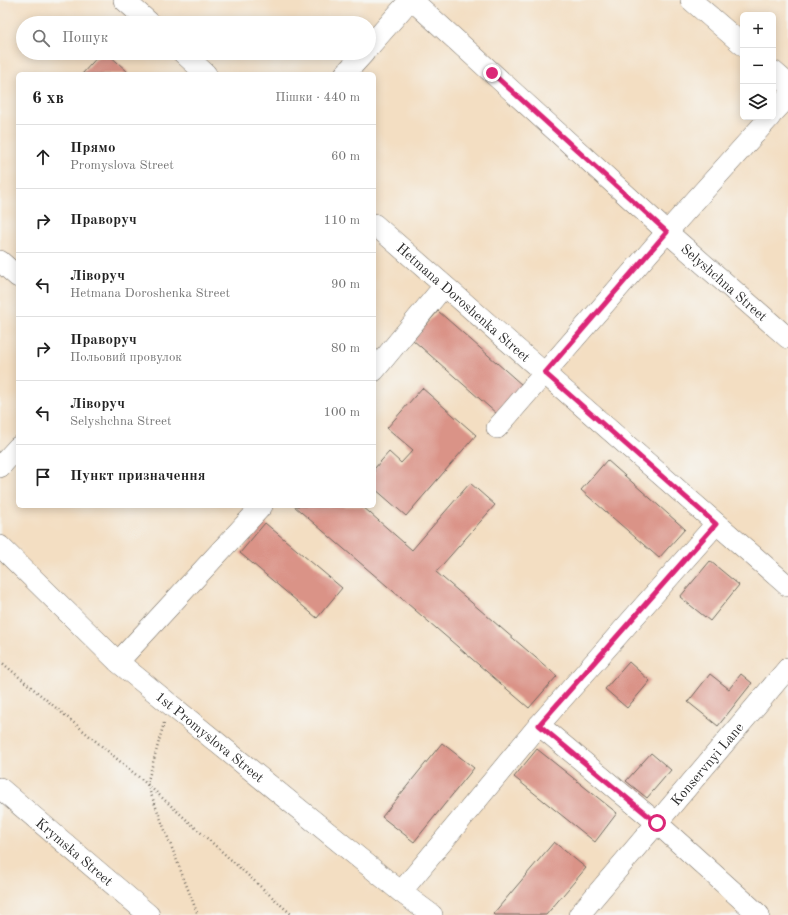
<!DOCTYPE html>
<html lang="uk">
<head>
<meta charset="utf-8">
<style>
  body { margin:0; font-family:"Old Standard TT",serif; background:#f2f2f2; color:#222 }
  .controls { position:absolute; right:12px; top:12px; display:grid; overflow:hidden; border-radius:6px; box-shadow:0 2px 10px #0003 }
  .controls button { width:36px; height:36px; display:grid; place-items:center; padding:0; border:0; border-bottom:1px solid #e0e0e0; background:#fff; color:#222; font:20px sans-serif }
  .stop { position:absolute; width:12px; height:12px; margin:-9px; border:3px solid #db2777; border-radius:50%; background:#fff }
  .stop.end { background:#db2777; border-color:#fff; box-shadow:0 1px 4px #0008 }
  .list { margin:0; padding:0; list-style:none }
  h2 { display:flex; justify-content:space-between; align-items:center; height:52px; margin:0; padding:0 16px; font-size:17px }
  h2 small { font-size:13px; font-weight:400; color:#767676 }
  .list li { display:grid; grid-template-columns:26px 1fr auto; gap:12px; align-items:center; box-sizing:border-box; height:64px; padding:0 16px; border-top:1px solid #e0e0e0 }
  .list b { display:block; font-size:15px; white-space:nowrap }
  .list p { margin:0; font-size:13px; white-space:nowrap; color:#767676 }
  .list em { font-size:13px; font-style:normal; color:#767676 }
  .icon { flex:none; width:22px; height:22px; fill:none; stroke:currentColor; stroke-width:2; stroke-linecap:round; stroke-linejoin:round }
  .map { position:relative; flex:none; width:788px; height:915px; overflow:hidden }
  .search { position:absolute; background:#fff; box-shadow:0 2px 10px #0003; left:16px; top:16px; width:360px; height:44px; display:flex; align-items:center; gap:10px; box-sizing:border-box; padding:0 14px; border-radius:22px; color:#767676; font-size:15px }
  .panel { position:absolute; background:#fff; box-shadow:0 2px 10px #0003; left:16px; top:72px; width:360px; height:436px; border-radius:6px }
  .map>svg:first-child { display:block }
  .building { fill:#da9387 }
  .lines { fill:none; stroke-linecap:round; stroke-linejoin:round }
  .minor-casing { stroke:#716a60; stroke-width:22 }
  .path { stroke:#716a60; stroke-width:2.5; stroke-dasharray:1 3; stroke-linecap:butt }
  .minor { stroke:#fff; stroke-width:21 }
  .route { stroke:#db2777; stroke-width:5 }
  .labels { text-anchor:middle; stroke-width:4; stroke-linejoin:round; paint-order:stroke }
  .street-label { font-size:14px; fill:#2b2b2b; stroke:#f6f6f2 }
</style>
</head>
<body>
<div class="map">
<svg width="788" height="915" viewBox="0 0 788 915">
  <rect width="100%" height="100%" fill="#f6f6f2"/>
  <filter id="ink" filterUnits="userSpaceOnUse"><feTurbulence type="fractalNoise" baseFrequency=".025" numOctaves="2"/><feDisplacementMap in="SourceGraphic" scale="8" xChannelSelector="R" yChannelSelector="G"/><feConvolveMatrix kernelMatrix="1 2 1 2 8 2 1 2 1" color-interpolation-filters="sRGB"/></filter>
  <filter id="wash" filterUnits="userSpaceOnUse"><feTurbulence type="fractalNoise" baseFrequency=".012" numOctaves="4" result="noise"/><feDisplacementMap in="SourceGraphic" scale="16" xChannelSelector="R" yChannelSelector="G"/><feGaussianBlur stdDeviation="0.9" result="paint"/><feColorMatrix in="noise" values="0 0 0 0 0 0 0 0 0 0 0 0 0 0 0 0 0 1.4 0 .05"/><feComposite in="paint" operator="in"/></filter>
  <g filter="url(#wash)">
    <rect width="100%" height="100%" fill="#f3dec2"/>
    <g id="blocks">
      <g class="building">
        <path d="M 101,53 L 107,53 L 128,72 L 126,74 L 82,74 Z"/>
        <path d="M 438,311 L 522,385 L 497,414 L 413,340 Z"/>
        <path d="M 422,388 L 476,435 L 406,516 L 374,488 L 374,469 L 389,452 L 401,463 L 413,450 L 387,428 Z"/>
        <path d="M 607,460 L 685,529 L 659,558 L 581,490 Z"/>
        <path d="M 470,483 L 495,505 L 436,572 L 557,676 L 529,708 L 294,506 L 362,506 L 412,550 Z"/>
        <path d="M 265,523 L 342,588 L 317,618 L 240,553 Z"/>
        <path d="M 710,561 L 739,585 L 710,621 L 680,597 Z"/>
        <path d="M 629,662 L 650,681 L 627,708 L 605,689 Z"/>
        <path d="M 710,674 L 729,689 L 741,674 L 752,683 L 718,726 L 688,702 Z"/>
        <path d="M 442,743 L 474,768 L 414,842 L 382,817 Z"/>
        <path d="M 537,749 L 617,813 L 595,842 L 514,777 Z"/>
        <path d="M 651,753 L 671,770 L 647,798 L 626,781 Z"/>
        <path d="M 554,842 L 586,868 L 546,915 L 494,915 L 493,914 Z"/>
      </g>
    </g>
  </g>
  <g filter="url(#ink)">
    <use href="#blocks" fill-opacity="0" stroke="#716a60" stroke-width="1"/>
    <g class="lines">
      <defs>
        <g id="minor">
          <path d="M 124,0 L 150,23"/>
          <path id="s1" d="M 412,0 L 667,232 L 788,338"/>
          <path d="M 691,0 L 743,45"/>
          <path d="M 369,47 L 410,0"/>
          <path d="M 183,53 L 206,74"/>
          <path d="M 773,71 L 788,84"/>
          <path d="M 345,74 L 364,53"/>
          <path d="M 773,113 L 788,97"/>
          <path id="s2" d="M 374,224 L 788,586"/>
          <path d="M 0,261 L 18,277"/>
          <path d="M 374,371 L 444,286"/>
          <path d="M 497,428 L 667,232 L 770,117"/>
          <path d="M 0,467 L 18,447"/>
          <path id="s3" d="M 0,546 L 118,662 L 401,892 L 432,915"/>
          <path d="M 118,662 L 262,506"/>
          <path d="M 539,725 L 657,823 L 759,915"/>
          <path id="s4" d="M 0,788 L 149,915"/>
          <path d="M 401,892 L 539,725 L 716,524"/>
          <path id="s5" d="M 579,915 L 788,668"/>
        </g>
      </defs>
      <use href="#minor" class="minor-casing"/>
      <g class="path">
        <path d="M 0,661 L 147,784 L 292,915"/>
        <path d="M 164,723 L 147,784 L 198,915"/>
      </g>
      <use href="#minor" class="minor"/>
    </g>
  </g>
  <g class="lines" filter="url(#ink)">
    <path class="route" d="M 492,73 L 667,232 L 545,373 L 716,524 L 539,725 L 657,823"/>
  </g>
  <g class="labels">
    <g class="street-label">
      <text dy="5" stroke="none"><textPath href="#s1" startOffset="421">Selyshchna Street</textPath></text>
      <text dy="5" stroke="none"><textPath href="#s2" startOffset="119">Hetmana Doroshenka Street</textPath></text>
      <text dy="5" stroke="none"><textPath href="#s3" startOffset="284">1st Promyslova Street</textPath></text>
      <text dy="5" stroke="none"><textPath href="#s5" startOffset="198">Konservnyi Lane</textPath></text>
      <text dy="5" stroke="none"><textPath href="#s4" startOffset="98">Krymska Street</textPath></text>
    </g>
  </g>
</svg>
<div class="controls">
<button>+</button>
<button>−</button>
<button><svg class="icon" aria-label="layers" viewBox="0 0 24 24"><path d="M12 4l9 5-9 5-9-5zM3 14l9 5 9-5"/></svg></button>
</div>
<div class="stop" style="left:657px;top:823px"></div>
<div class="stop end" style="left:492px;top:73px"></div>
<div class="search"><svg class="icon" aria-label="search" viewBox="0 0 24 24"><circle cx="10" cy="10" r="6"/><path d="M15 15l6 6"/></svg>Пошук</div>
<section class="panel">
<h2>6 хв<small>Пішки · 440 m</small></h2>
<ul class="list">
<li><svg class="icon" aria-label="ahead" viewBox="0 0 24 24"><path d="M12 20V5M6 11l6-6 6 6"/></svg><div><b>Прямо</b><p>Promyslova Street</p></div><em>60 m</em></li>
<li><svg class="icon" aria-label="right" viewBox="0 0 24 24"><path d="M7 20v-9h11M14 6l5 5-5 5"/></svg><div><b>Праворуч</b></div><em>110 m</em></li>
<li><svg class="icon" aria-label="left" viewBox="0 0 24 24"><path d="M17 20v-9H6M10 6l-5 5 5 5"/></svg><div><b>Ліворуч</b><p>Hetmana Doroshenka Street</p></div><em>90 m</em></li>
<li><svg class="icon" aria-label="right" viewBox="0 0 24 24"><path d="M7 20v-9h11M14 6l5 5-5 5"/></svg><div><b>Праворуч</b><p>Польовий провулок</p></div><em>80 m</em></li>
<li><svg class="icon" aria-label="left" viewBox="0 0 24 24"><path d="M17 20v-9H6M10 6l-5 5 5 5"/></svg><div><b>Ліворуч</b><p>Selyshchna Street</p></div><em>100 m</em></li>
<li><svg class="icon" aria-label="arrive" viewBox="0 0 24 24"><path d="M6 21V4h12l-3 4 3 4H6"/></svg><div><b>Пункт призначення</b></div></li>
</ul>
</section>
</div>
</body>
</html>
